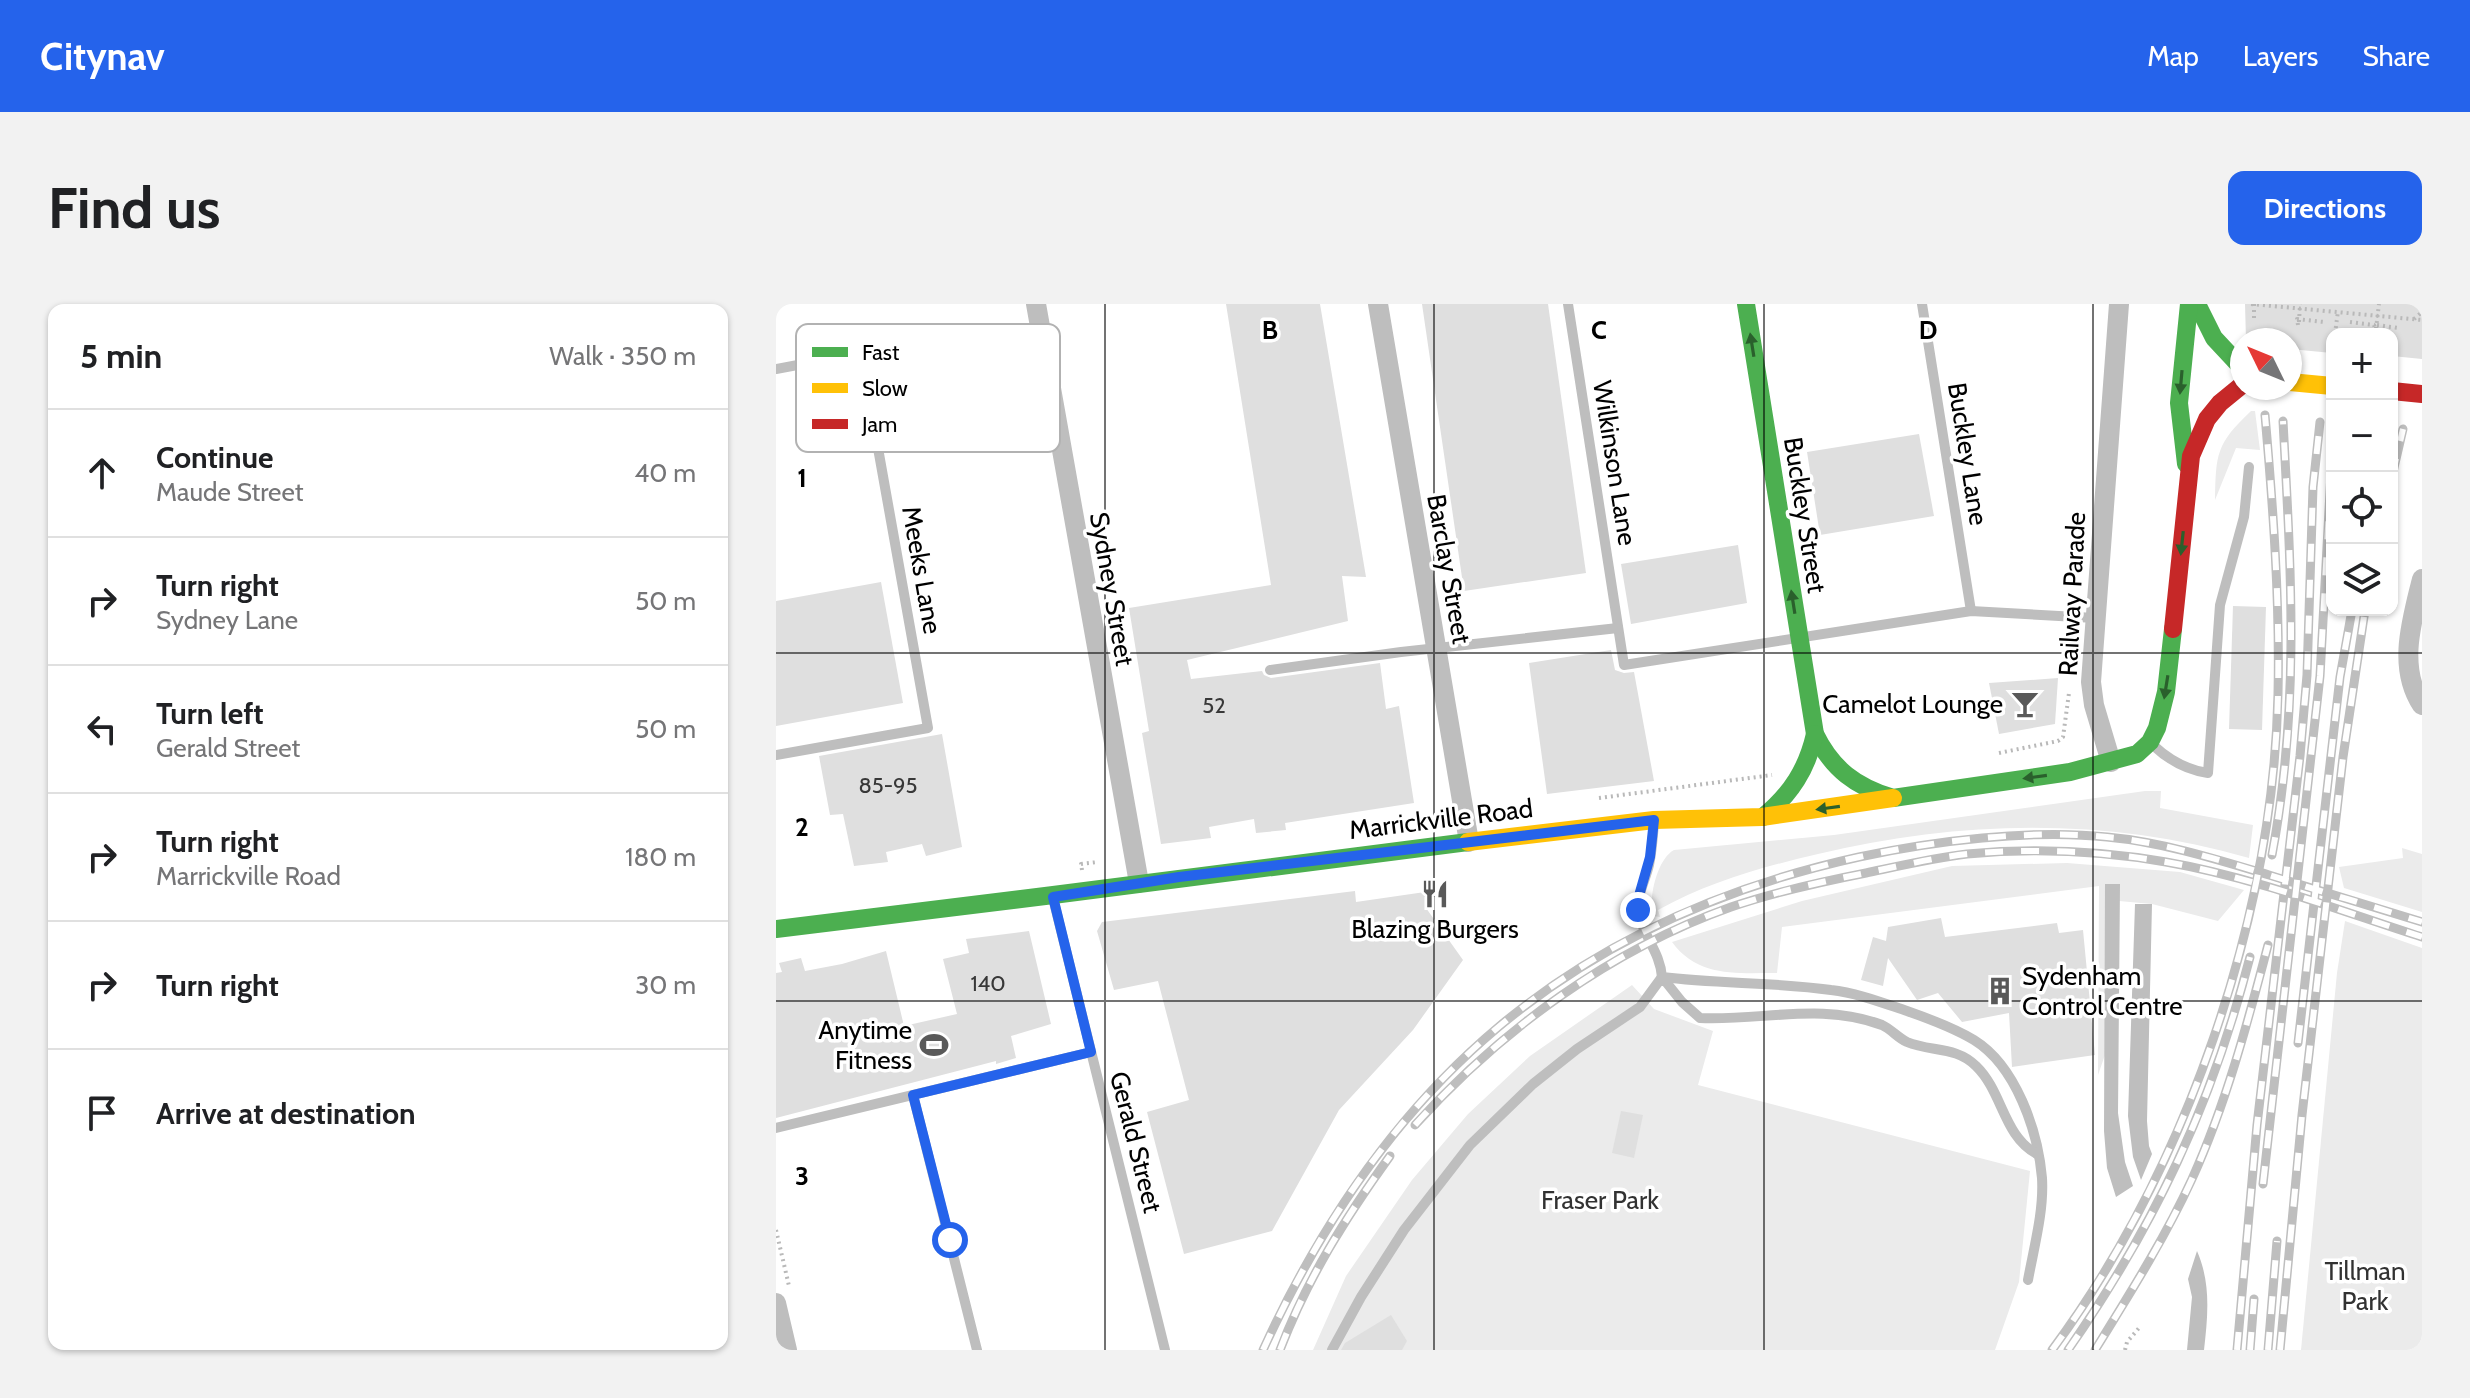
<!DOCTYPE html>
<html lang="en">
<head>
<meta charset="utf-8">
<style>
  body { margin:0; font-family:Cabin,sans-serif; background:#f2f2f2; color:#202124 }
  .controls { position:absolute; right:24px; top:24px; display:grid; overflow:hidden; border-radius:16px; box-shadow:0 2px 6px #0004 }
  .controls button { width:72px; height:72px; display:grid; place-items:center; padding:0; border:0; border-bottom:2px solid #e0e0e0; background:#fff; color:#202124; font:40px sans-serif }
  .compass { position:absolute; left:1454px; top:24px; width:72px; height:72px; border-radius:50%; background:#fff; box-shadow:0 2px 6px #0004; rotate:313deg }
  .stop { position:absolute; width:24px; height:24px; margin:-18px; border:6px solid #2563eb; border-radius:50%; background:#fff }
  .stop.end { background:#2563eb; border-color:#fff; box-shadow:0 2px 8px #0008 }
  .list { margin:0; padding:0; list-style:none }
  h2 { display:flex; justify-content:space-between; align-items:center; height:104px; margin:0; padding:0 32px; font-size:34px }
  h2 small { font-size:26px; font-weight:400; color:#757577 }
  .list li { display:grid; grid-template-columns:52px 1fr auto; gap:24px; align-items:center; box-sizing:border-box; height:128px; padding:0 32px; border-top:2px solid #e0e0e0 }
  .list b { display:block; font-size:30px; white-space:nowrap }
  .list p { margin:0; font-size:26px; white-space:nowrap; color:#757577 }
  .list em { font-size:26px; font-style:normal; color:#757577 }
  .icon { flex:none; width:44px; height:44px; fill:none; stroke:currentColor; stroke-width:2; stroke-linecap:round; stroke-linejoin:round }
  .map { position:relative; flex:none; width:1646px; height:1046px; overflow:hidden; border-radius:16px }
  header { display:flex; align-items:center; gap:48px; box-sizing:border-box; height:112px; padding:0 40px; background:#2563eb; color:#fff }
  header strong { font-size:38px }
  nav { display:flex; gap:44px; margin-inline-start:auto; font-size:28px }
  .intro { display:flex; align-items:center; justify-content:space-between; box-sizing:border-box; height:192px; padding:0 48px }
  h1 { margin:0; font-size:56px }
  .button { padding:20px 36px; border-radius:16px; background:#2563eb; color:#fff; font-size:28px; font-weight:700 }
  main { display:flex; gap:48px; padding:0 48px }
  aside { flex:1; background:#fff; border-radius:16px; box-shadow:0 2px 6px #0004 }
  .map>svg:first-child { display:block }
  .green { fill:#ebebeb }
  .water { fill:#bebebe }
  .building { fill:#dfdfdf }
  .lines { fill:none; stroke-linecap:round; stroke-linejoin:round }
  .path { stroke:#b9b9b9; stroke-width:4; stroke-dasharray:2 4; stroke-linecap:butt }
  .lane { stroke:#bebebe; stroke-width:10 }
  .street { stroke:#bebebe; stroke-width:20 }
  .fast { stroke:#4caf50; stroke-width:18 }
  .slow { stroke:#ffc107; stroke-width:18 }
  .jam { stroke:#c62828; stroke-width:18 }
  .rail-casing { stroke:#bebebe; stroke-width:9 }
  .rail { stroke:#fff; stroke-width:6; stroke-dasharray:18; stroke-linecap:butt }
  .oneway { fill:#2a602c }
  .route { stroke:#2563eb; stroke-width:10 }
  .grid { fill:none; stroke:#000; stroke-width:2; stroke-opacity:0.55 }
  .labels { text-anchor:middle; stroke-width:7; stroke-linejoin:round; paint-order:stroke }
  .number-label { font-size:22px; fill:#383838 }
  .street-label { font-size:26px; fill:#000; stroke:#fff }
  .poi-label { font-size:26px; fill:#000; stroke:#fff; text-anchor:end }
  .park-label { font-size:26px; fill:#323232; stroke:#fff }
  .key { fill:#fff; stroke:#b2b2b2; stroke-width:2 }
  .key-label { font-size:22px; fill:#000 }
  .grid-label { font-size:26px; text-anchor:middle; font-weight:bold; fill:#000; stroke:#fff; stroke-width:7; stroke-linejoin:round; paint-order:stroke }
</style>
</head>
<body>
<header>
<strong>Citynav</strong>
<nav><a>Map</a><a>Layers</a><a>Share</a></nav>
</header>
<div class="intro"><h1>Find us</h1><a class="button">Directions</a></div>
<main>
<aside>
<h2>5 min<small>Walk · 350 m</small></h2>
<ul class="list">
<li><svg class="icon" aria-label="ahead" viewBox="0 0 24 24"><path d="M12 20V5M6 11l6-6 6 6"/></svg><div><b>Continue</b><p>Maude Street</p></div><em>40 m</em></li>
<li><svg class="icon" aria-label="right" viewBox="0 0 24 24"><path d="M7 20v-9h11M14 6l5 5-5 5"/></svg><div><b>Turn right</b><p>Sydney Lane</p></div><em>50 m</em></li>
<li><svg class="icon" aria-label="left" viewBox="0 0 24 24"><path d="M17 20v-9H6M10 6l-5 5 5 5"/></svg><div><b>Turn left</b><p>Gerald Street</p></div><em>50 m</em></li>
<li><svg class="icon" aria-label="right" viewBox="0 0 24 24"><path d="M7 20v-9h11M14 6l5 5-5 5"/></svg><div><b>Turn right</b><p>Marrickville Road</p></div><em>180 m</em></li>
<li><svg class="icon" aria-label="right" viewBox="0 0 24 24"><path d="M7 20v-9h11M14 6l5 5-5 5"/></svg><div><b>Turn right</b></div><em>30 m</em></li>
<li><svg class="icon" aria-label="arrive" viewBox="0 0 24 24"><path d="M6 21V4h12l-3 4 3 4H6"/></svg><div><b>Arrive at destination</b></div></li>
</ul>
</aside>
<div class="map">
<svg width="1646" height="1046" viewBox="0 0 1646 1046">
  <rect width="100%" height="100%" fill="#fff"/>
  <g class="green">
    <path d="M 1475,107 L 1479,107 L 1484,146 L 1460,144 L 1439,196 C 1440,150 1440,140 1475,107 Z"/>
    <path d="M 1369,487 L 1385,487 L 1384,504 L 1477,521 L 1473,554 C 1330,513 1186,516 1042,550 C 986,563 933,578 882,606 L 884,613 L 877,612 C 872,595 881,555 898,546 L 1058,531 Z"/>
    <path d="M 1626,544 L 1646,550 L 1646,608 L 1568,584 L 1563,563 L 1627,554 Z"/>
    <path d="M 1291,559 L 1404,568 L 1468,586 L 1442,617 L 1376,600 L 1343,597 L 1344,580 L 1330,748 L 1322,771 L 1323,582 L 1006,623 L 1001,669 C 963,669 922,674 896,638 L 1026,597 L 1176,562 Z"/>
    <path d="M 1569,617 L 1646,644 L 1646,1046 L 1525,1046 L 1561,669 Z"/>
    <path d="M 856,681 L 878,705 L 937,727 L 922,781 L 1254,867 L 1243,978 L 1219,1046 L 537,1046 L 570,972 L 636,876 L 692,810 L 754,752 Z"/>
  </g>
  <g class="water">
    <path d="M 1329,580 L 1344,580 L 1342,809 L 1349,858 L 1357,882 L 1340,893 L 1331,864 L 1328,827 Z"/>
    <path d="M 1359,600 L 1376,600 L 1371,817 L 1373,842 L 1376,850 L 1365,876 L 1357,853 L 1352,812 Z"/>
    <path d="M 1421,947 C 1435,979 1432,1011 1428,1046 L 1411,1046 L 1416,993 L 1412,975 Z"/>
  </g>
  <g class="building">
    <path d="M 450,0 L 544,0 L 590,273 L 566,272 L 572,317 L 411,356 L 415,375 L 486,367 L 488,371 L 495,374 L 604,359 L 610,405 L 623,402 L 638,499 L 509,519 L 510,526 L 480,529 L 478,515 L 433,523 L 435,534 L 385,540 L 366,429 L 373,427 L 353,304 L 495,281 Z"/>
    <path d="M 646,0 L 772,0 L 810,269 L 688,287 Z"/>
    <path d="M 1469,0 L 1646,0 L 1646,55 L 1616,52 L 1616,30 L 1556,30 L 1556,49 L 1514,45 L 1514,36 L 1470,36 Z"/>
    <path d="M 1143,130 L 1158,212 L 1044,231 L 1031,148 Z"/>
    <path d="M 962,241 L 971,299 L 855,320 L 845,260 Z"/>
    <path d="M 105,278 L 127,399 L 0,422 L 0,297 Z"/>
    <path d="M 1457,302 L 1490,303 L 1486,426 L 1453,425 Z"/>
    <path d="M 835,346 L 839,366 L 848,369 L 858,368 L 878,477 L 771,490 L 753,359 Z"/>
    <path d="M 1282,374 L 1279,420 L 1223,430 L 1213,379 Z"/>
    <path d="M 166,430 L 186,543 L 150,552 L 146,540 L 110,548 L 112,558 L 78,562 L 67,510 L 54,511 L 43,452 Z"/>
    <path d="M 579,587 L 580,598 L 649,588 L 650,604 L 687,656 L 637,726 L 563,806 L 496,927 L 408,950 L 371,808 L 413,796 L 382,677 L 338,686 L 321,627 L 326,618 Z"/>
    <path d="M 1165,614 L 1169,633 L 1281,619 L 1283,629 L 1307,626 L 1319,751 L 1236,763 L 1233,709 L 1186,718 L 1162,689 L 1141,696 L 1112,654 L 1107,682 L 1085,676 L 1097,633 L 1110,637 L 1112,623 Z"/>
    <path d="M 253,627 L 275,720 L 235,732 L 240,754 L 220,760 L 220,757 L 0,814 L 0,669 L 6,668 L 3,659 L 25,654 L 29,667 L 66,660 L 110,647 L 128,722 L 181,710 L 167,655 L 193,649 L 190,635 Z"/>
    <path d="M 845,807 L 867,811 L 858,854 L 836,849 Z"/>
    <path d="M 615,1011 L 631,1037 L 626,1046 L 565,1046 L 569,1039 Z"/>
  </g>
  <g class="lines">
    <g class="path">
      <path d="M 1475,0 L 1646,16"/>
      <path d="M 1478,14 L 1478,0"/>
      <path d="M 1638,15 L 1646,8"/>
      <path d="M 1523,18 L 1524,0"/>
      <path d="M 1574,18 L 1598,21 L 1600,27"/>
      <path d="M 1522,21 L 1521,15 L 1548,18"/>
      <path d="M 1601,21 L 1622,24"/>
      <path d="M 1600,25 L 1603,0"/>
      <path d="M 1559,30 L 1562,7"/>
      <path d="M 1223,449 L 1282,437 L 1287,433 L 1293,389"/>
      <path d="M 823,494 L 996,471"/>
      <path d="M 306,566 L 305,560 L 322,558"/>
      <path d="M 0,926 L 13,982"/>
      <path d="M 1349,1046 L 1351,1038 L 1363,1024"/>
    </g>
    <g class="lane">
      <path d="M 792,0 L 848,361 L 1195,307 L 1319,314"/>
      <path d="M 1146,0 L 1195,307"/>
      <path d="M 0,65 L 85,49 L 152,424 L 0,451"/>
      <path d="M 494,366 L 625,348 L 842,324"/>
      <path d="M 1378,442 C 1393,456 1411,466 1432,469 L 1444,301 L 1468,213 L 1473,163"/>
      <path d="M 878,518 C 877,532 876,547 873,561 C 869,578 860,592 863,609 C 867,633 884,647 886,673 C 942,680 999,678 1055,686 C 1081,689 1107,699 1131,707 C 1154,715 1178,724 1198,736 C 1240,762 1262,827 1266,874 C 1268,907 1258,943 1252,976"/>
      <path d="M 277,594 L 389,1046"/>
      <path d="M 137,791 L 201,1046"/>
      <path d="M 0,824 L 315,748"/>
      <path d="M 556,1046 L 585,993 L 628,926 L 694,841 L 757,780 L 801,745 L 864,703 L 886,673 L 906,698 L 924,714 C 986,717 1046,698 1106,721 C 1115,725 1122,734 1131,738 C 1155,748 1180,742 1200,762 C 1227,788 1227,832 1261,850"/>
    </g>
    <g class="street">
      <path d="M 260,0 L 363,579"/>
      <path d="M 602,0 L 693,538"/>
      <path d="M 1646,275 C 1636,316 1621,363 1646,401"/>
      <path d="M 1335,458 L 1318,401 L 1315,378 L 1343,0"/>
      <path d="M 0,999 L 11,1046"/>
    </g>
    <g class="fast">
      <path d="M 970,0 L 1039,430 C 1056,465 1080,483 1117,494 L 1294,468 L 1361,450 L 1374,438 L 1381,424 L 1390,388 L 1397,325"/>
      <path d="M 1421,0 L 1438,34 L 1466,64"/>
      <path d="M 1410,160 L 1403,99 L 1413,0"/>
      <path d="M 987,513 C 1015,490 1031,465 1039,430"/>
      <path d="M 0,625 C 231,598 461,567 692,538"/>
    </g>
    <g class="slow">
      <path d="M 1514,78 L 1556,82"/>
      <path d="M 692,538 L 878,516 L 986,513 L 1117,494"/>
    </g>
    <g class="jam">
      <path d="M 1616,87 L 1646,90"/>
      <path d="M 1397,325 L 1415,152 L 1431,115 L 1444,99 L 1466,81"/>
    </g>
    <defs>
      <g id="rail">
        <path d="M 1616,172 L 1627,125"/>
        <path d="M 1496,551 C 1524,401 1515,268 1507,117"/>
        <path d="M 1522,739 L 1564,373 L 1576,306"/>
        <path d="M 639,821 C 725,726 834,646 955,603 C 999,588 1044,578 1090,569 C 1123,562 1157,554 1191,550 C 1256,544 1326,547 1390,558 C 1477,573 1562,606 1646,633"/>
        <path d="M 1487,880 L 1544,372 L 1556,151"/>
        <path d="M 487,1046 C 609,779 793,617 1083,553 C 1157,537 1255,525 1331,533 C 1386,538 1440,555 1493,571 C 1544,587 1595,602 1646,618"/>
        <path d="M 504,1046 C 531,975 570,913 614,852"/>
        <path d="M 1276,1046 C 1410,865 1497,615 1502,390 C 1504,297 1497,203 1489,111"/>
        <path d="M 1292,1046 C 1379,921 1436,800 1474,653"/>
        <path d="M 1319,1046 C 1353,991 1389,934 1416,875 C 1450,800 1471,721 1492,641"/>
        <path d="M 1461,1046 L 1481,821 L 1524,452 L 1531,371 L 1537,183 L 1544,118"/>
        <path d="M 1474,1046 L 1478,995"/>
        <path d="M 1492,1046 L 1501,937"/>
        <path d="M 1504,1046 L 1526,811 L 1567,453 L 1589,306"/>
      </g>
    </defs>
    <use href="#rail" class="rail-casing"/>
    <use href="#rail" class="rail"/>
  </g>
  <defs><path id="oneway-solid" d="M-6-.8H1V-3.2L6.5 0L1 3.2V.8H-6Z" transform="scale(2)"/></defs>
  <g class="oneway">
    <use href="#oneway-solid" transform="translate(976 41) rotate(-99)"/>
    <use href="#oneway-solid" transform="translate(1405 78) rotate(95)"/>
    <use href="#oneway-solid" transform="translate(1406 239) rotate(96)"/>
    <use href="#oneway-solid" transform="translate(1017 298) rotate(-99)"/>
    <use href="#oneway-solid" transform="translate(1390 383) rotate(99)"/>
    <use href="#oneway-solid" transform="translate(1259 473) rotate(172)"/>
    <use href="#oneway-solid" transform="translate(1052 504) rotate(172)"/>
  </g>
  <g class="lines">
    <path class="route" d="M 174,936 L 137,791 L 315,748 L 277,593 L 403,573 L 878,516 L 874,553 L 862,595 L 862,606"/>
  </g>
  <path class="grid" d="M 329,0 L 329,1046M 658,0 L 658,1046M 988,0 L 988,1046M 1317,0 L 1317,1046M 0,349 L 1646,349M 0,697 L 1646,697"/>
  <defs>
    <symbol id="bar-bare" viewBox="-9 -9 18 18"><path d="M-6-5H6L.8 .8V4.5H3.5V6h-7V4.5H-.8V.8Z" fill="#595959" stroke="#fff" stroke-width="2.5" paint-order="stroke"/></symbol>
    <symbol id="restaurant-bare" viewBox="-9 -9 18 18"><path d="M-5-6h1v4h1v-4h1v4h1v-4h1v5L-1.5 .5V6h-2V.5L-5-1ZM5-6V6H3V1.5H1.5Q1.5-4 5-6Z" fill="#595959" stroke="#fff" stroke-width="2.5" paint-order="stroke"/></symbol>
    <symbol id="building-bare" viewBox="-9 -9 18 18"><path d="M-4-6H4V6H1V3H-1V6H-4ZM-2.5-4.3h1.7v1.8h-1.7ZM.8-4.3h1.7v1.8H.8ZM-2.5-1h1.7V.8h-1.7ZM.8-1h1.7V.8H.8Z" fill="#595959" stroke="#fff" stroke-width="2.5" paint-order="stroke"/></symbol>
    <symbol id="stadium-bare" viewBox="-9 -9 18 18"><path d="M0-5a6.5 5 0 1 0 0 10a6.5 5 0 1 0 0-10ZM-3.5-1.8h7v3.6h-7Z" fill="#595959" stroke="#fff" stroke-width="2.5" paint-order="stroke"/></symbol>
  </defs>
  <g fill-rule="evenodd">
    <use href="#bar-bare" x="1229" y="380" width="40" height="40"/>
    <use href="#restaurant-bare" x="639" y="570" width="40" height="40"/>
    <use href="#building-bare" x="1204" y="667" width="40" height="40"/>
    <use href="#stadium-bare" x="138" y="721" width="40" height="40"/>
  </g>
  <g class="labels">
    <g class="number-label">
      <text x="438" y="409">52</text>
      <text x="112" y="489">85-95</text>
      <text x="212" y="687">140</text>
    </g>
    <g class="street-label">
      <text transform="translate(1192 150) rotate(81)" y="9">Buckley Lane</text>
      <text transform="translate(839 159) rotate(81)" y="9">Wilkinson Lane</text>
      <text transform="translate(1029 211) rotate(81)" y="9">Buckley Street</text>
      <text transform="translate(673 265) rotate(80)" y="9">Barclay Street</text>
      <text transform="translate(146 266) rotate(80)" y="9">Meeks Lane</text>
      <text transform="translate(336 285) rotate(80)" y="9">Sydney Street</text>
      <text transform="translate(1296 290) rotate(-87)" y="9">Railway Parade</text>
      <text transform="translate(665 515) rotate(-7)" y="9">Marrickville Road</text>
      <text transform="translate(360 838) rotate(76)" y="9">Gerald Street</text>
    </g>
    <g class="poi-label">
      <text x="1227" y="409">Camelot Lounge</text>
      <text x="659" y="634" text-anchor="middle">Blazing Burgers</text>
      <text x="1246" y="681" text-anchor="start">Sydenham<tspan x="1246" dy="30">Control Centre</tspan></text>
      <text x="136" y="735">Anytime<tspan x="136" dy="30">Fitness</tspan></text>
    </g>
    <g class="park-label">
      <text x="824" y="905">Fraser Park</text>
      <text x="1589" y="976">Tillman<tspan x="1589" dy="30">Park</tspan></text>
    </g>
  </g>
  <rect x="20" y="20" width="264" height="128" rx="12" class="key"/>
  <rect x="36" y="43" width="36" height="10" fill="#4caf50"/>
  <rect x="36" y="79" width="36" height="10" fill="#ffc107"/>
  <rect x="36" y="115" width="36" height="10" fill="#c62828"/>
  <g class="key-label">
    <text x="86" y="56">Fast</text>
    <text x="86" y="92">Slow</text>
    <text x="86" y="128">Jam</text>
  </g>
  <g class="grid-label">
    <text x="494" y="35">B</text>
    <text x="823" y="35">C</text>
    <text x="1152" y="35">D</text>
    <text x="26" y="183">1</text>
    <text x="26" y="532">2</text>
    <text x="26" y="881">3</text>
  </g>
</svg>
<div class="controls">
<button>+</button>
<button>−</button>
<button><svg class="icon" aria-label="locate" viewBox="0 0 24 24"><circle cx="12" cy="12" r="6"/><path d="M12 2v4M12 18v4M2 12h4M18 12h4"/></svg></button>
<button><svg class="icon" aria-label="layers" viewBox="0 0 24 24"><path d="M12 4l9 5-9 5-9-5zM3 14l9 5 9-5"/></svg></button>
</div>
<svg class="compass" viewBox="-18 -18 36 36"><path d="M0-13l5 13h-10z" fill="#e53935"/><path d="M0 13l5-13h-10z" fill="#757577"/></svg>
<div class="stop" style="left:174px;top:936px"></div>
<div class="stop end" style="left:862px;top:606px"></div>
</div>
</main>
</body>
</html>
